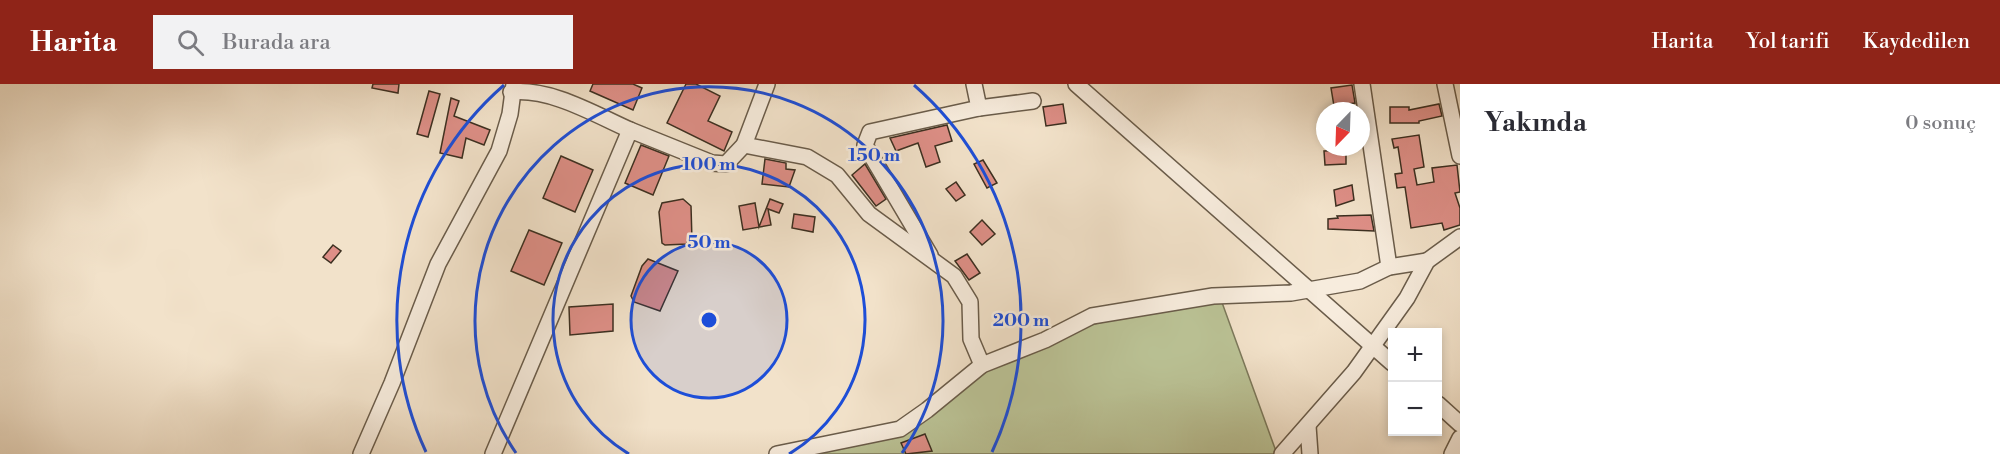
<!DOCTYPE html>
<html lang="tr">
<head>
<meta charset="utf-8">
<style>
  body { margin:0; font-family:"Libre Bodoni",serif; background:#f2f2f3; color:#2b2b33 }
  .controls { position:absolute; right:18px; bottom:18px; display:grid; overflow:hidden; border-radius:0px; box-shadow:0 3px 9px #0003 }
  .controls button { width:54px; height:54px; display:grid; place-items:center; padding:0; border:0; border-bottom:2px solid #e1e1e2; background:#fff; color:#2b2b33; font:30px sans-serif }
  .compass { position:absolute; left:1316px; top:18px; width:54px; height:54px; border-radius:50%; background:#fff; box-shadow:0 3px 9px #0003; rotate:203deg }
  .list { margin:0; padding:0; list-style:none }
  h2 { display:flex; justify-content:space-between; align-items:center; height:78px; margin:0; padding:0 24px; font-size:26px }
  h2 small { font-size:20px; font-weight:400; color:#7c7c81 }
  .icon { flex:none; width:33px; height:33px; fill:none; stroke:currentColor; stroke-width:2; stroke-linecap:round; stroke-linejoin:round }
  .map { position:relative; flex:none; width:1460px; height:370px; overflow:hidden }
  header { display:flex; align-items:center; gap:36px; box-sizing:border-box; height:84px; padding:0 30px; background:#8f2418; color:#fff }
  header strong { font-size:28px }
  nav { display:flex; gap:33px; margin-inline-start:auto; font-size:21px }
  .search { width:420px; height:54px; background:#f2f2f3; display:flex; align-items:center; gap:15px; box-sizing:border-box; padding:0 21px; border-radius:0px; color:#7c7c81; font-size:22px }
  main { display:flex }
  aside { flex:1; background:#fff }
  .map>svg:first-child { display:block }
  .green { fill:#bbc396; stroke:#7c795b; stroke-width:1.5 }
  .building { fill:#de8f87; stroke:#3c2f20; stroke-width:1.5 }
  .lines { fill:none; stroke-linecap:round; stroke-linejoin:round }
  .minor-casing { stroke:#6a5c4a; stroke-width:18 }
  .minor { stroke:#f7ecdd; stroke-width:15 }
  .ring { fill:none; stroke:#1d4ed8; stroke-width:3 }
  .centre { fill:#1d4ed8; stroke:#f7ecdd; stroke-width:3 }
  .ring-label { font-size:18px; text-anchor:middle; font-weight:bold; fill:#1d4ed8; stroke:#f7ecdd; stroke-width:5; stroke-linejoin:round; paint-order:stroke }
</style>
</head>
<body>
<header>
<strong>Harita</strong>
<div class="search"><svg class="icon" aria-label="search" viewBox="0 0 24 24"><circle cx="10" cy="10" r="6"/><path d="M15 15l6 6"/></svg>Burada ara</div>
<nav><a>Harita</a><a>Yol tarifi</a><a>Kaydedilen</a></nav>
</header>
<main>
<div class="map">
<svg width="1460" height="370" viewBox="0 0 1460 370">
  <rect width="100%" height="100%" fill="#f2e2ca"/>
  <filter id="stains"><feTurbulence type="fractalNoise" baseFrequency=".00333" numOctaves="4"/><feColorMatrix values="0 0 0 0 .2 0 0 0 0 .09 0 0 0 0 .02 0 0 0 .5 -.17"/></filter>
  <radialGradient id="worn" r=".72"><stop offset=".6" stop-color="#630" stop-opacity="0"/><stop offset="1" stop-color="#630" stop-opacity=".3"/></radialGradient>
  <path class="green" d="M 1220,213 L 1277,370 L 776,370 L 891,346 L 982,281 L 1094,240 Z"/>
  <g class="building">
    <path d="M 373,0 L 399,0 L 398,9 L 372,4 Z"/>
    <path d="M 593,0 L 633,0 L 642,4 L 633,26 L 590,7 Z"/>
    <path d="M 686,0 L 696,0 L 720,12 L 708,37 L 732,48 L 724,67 L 667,39 Z"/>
    <path d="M 1352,1 L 1355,19 L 1334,22 L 1331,4 Z"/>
    <path d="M 429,7 L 440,10 L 428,53 L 417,50 Z"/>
    <path d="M 451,14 L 459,17 L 454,32 L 490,46 L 484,61 L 466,54 L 462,74 L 440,69 Z"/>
    <path d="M 1063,20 L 1066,39 L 1046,42 L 1043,23 Z"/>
    <path d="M 1439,20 L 1442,32 L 1419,37 L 1419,39 L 1390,39 L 1390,23 L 1409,23 L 1409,26 Z"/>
    <path d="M 947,41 L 952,57 L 935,62 L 940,78 L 926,83 L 918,59 L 896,67 L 890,54 Z"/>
    <path d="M 1419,51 L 1424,83 L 1414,85 L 1417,101 L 1434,98 L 1432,84 L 1457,81 L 1460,108 L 1455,109 L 1460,124 L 1460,141 L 1444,146 L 1442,139 L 1411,144 L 1405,103 L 1397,104 L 1395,90 L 1402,89 L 1398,63 L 1394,64 L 1392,55 Z"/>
    <path d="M 641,61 L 669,72 L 653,111 L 625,99 Z"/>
    <path d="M 1346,66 L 1346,80 L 1325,81 L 1324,67 Z"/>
    <path d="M 561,72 L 593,86 L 575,128 L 543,114 Z"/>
    <path d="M 765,75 L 786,79 L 786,85 L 795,86 L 789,103 L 762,100 Z"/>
    <path d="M 983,76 L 997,99 L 987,104 L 974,80 Z"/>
    <path d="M 865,80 L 886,115 L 876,122 L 852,91 Z"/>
    <path d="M 956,98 L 965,111 L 956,117 L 946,105 Z"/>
    <path d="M 1352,101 L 1354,116 L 1336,122 L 1334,106 Z"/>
    <path d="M 683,115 L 691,122 L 692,157 L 687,158 L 687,160 L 665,161 L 662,159 L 659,128 L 662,119 Z"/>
    <path d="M 770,115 L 783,120 L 779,129 L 768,125 L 771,141 L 743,146 L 739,122 L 755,119 L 759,143 Z"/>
    <path d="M 794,130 L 815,133 L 813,148 L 792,144 Z"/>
    <path d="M 1371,131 L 1374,147 L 1328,145 L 1328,135 L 1338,134 L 1337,132 Z"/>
    <path d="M 982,136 L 995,150 L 982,161 L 970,148 Z"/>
    <path d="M 529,146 L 562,159 L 544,201 L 511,187 Z"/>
    <path d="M 333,161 L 341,167 L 331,179 L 323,173 Z"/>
    <path d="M 967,170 L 980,189 L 969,196 L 955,177 Z"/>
    <path d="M 648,175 L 678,187 L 660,227 L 634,218 L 631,212 L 642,182 Z"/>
    <path d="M 613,220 L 613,247 L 570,251 L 569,223 Z"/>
    <path d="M 925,350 L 932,367 L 906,370 L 901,359 Z"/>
  </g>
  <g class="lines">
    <defs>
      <g id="minor">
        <path d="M 1076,0 L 1392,279"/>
        <path d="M 1362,0 L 1389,183"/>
        <path d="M 1445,0 L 1460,72"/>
        <path d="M 511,8 C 551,4 594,30 630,46"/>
        <path d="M 979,24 L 1033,17"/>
        <path d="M 744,61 L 807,73 L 837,91 L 869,130 L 954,192 L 970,218 L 971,255 L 982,281"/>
        <path d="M 930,171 L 865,61 L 870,48 L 979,24 L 974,0"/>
        <path d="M 1438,320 L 1460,340"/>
        <path d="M 1308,342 L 1310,370"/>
        <path d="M 361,370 L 392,299 L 438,180 L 499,67 L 510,30 L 514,0"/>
        <path d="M 493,370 L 630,46 L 712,79 L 726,80 L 744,61 L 767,0"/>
        <path d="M 777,370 L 900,345 L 927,326 L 982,281 L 1045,256 L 1092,232 L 1213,212 L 1291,209 L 1360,197 L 1389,183 L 1427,177"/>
        <path d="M 1282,370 L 1354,288 L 1407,214 L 1427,177 L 1460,153"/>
        <path d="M 1452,370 L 1460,354"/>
      </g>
    </defs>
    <use href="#minor" class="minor-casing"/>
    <use href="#minor" class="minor"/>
  </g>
  <circle cx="709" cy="236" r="78" fill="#1d4ed8" fill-opacity=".12"/>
  <g class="ring">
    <circle cx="709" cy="236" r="78"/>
    <path d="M629 370A156 156 0 1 1 789 370"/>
    <path d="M516 369A234 234 0 1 1 902 369"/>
    <path d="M426 368A312 312 0 0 1 504 1M914 1A312 312 0 0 1 992 368"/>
  </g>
  <circle cx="709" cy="236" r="9" class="centre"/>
  <g class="ring-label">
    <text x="874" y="77">150 m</text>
    <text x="709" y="86">100 m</text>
    <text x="709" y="164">50 m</text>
    <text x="1021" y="242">200 m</text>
  </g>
  <rect width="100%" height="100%" filter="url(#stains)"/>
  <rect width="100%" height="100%" fill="url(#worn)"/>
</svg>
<div class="controls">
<button>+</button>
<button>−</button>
</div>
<svg class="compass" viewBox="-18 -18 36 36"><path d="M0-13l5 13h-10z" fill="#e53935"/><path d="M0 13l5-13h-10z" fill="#7c7c81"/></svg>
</div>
<aside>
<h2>Yakında<small>0 sonuç</small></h2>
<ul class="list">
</ul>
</aside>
</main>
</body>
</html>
